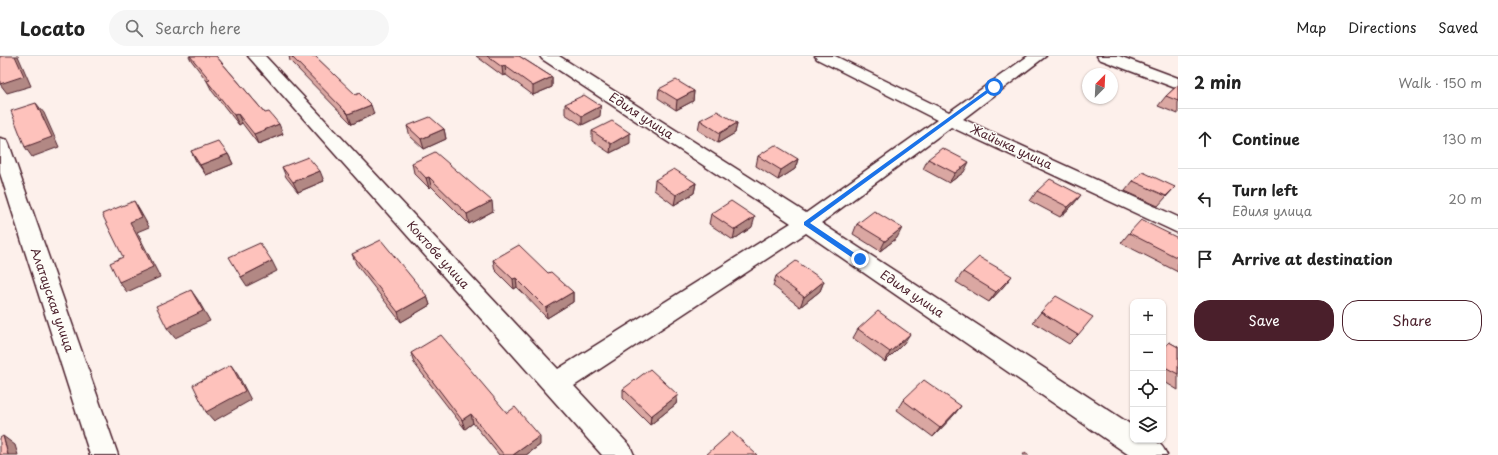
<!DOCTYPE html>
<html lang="en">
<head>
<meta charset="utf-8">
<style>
  body { margin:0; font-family:"Playpen Sans",sans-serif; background:#f6f6f6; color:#222 }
  .controls { position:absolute; right:12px; bottom:12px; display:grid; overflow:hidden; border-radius:8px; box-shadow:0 1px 3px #0004 }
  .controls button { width:36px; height:36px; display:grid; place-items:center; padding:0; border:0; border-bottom:1px solid #e0e0e0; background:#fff; color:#222; font:20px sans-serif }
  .compass { position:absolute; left:1082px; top:12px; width:36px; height:36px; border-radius:50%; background:#fff; box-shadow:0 1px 3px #0004; rotate:24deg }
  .stop { position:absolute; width:12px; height:12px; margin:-9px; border:3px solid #1a73e8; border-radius:50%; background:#fff }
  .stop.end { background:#1a73e8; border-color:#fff; box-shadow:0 1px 4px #0008 }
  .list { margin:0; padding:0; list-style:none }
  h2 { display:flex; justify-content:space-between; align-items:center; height:52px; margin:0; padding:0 16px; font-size:17px }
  h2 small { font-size:13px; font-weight:400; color:#767676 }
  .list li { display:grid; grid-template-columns:26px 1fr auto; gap:12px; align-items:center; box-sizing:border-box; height:60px; padding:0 16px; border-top:1px solid #e0e0e0 }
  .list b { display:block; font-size:15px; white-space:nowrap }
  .list p { margin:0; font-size:13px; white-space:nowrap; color:#767676 }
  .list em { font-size:13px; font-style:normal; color:#767676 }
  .actions { display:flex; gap:8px; padding:12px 16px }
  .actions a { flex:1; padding:9px 0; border:1px solid #4a1f2b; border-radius:16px; text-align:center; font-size:14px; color:#4a1f2b }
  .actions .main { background:#4a1f2b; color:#fff }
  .icon { flex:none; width:22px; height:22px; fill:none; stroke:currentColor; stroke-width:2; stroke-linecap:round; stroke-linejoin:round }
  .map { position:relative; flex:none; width:1178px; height:399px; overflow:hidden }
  header { display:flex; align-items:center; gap:24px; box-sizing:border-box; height:56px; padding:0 20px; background:#fff; border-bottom:1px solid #e0e0e0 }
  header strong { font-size:19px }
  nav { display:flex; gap:22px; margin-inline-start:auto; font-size:14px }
  .search { width:280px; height:36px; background:#f6f6f6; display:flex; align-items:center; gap:10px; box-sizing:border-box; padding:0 14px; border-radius:22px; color:#767676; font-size:15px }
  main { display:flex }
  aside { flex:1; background:#fff }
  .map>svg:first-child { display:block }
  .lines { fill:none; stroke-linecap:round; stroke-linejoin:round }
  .minor-casing { stroke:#4a1f2b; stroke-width:3 }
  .minor { fill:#fdfcf7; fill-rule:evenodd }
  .wall { fill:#daa7a2; stroke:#4a1f2b }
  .shaded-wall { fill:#b28884; stroke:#4a1f2b }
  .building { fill:#fec2bc; stroke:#4a1f2b }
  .route { fill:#1a73e8 }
  .labels { text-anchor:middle; stroke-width:3; stroke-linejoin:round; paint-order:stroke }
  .street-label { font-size:12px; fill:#4a1f2b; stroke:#fdfcf7 }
</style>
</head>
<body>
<header>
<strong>Locato</strong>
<div class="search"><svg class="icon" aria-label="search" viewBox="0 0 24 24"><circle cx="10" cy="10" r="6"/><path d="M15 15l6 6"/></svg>Search here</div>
<nav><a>Map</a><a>Directions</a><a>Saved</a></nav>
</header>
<main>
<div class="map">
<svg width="1178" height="399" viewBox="0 0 1178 399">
  <rect width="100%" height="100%" fill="#fdf0eb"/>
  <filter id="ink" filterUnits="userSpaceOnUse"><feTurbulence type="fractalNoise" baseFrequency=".025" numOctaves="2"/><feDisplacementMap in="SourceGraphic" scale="8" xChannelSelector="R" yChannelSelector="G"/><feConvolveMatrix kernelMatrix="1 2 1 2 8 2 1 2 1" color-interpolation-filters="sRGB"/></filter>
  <g filter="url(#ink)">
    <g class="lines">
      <defs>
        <g id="minor">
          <path d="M 248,0 L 265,0 L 558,313 L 791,167 L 542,3 L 540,0 L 559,0 L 806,157 L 937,64 L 817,3 L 815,0 L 835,0 L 949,56 L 1028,0 L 1046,0 L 963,63 L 1178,161 L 1178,177 L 951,71 L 821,167 L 1133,370 L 1133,384 C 1150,384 1159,381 1167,399 L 1129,399 L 806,177 L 574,330 L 630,390 L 634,399 L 602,399 Z"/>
          <path d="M 1097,0 L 1119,0 L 1178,22 L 1178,33 L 1099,3 Z"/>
          <path d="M 0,82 L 7,84 L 9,88 L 118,399 L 90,399 L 0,117 Z"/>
        </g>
      </defs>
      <use href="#minor" class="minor-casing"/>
      <use href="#minor" class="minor"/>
    </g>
    <g class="wall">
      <path d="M 189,0 L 216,0 L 283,78 L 258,88 L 242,67 L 239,69 L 212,35 L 207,25 L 191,4 Z"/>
      <path d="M 289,0 L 315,0 L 374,58 L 352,68 L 290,5 Z"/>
      <path d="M 476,0 L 519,0 L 552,21 L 552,31 L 533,39 L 506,19 L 503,20 Z"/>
      <path d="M 1178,29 L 1178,58 L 1158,50 L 1166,40 Z"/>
      <path d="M 659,33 L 694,35 L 693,45 L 676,54 L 658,42 Z"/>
      <path d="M 565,48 L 600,60 L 582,69 L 565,58 Z"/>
      <path d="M 700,64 L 737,67 L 735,77 L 718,87 L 698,74 Z"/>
      <path d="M 407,70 L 444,73 L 446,83 L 424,93 L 410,80 Z"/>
      <path d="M 592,75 L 630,87 L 610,97 L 592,85 Z"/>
      <path d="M 191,95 L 228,98 L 233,108 L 206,119 L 196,105 Z"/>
      <path d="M 758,100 L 798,103 L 795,113 L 778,124 L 756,110 Z"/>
      <path d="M 928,103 L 964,116 L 949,127 L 923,113 Z"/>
      <path d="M 412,107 L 493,155 L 469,168 L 431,130 L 429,132 L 414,117 Z"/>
      <path d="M 282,111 L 324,125 L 298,136 L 286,121 Z"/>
      <path d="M 655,124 L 696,127 L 694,137 L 674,149 L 654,134 Z"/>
      <path d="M 1133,125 L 1175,131 L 1158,150 L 1125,135 Z"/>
      <path d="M 1037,135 L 1073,149 L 1060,161 L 1030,145 Z"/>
      <path d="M 711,158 L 752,171 L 733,184 L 709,168 Z"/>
      <path d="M 857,168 L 897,182 L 880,195 L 853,178 Z"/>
      <path d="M 1129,177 L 1178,182 L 1178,216 L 1121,187 Z"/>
      <path d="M 352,198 L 427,240 L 430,249 L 401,266 L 356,208 Z"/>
      <path d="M 493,204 L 548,217 L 573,236 L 573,246 L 547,262 L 517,231 L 514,233 L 495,214 Z"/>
      <path d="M 963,216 L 1004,230 L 989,246 L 956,226 Z"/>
      <path d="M 776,220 L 824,225 L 820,235 L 800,251 L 773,230 Z"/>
      <path d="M 1041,256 L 1078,279 L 1069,288 L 1033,266 Z"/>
      <path d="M 858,273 L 904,287 L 885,306 L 853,282 Z"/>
      <path d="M 1169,286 L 1178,291 L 1178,334 L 1163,325 L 1163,292 Z"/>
      <path d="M 411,297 L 507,357 L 540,389 L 526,399 L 499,399 L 473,367 L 465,373 L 414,307 Z"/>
      <path d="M 623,333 L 678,339 L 676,348 L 650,369 L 623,342 Z"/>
      <path d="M 903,344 L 961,350 L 953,360 L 933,381 L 897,354 Z"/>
    </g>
    <g class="shaded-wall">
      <path d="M 15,0 L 18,0 L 31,30 L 7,37 L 0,28 Z"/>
      <path d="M 505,10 L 506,19 L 503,20 L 502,11 Z"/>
      <path d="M 552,21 L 552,31 L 533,39 L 533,30 Z"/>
      <path d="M 694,35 L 693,45 L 676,54 L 677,44 Z"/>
      <path d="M 36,47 L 44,57 L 59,91 L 32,101 L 25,91 Z"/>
      <path d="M 371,49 L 374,58 L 352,68 L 348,58 Z"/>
      <path d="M 601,50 L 600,60 L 582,69 L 582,60 Z"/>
      <path d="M 238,58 L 242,67 L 239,69 L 234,59 Z"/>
      <path d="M 737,67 L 735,77 L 718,87 L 720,77 Z"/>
      <path d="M 279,68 L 283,78 L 258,88 L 254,78 Z"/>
      <path d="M 444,73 L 446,83 L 424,93 L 421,83 Z"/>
      <path d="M 630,77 L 630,87 L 610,97 L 611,88 Z"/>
      <path d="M 228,98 L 233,108 L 206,119 L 200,109 Z"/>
      <path d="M 798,103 L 795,113 L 778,124 L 781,114 Z"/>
      <path d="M 969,106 L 964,116 L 949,127 L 955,117 Z"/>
      <path d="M 320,115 L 324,125 L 298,136 L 293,126 Z"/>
      <path d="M 429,121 L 431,130 L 429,132 L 426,122 Z"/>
      <path d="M 696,127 L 694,137 L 674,149 L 676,139 Z"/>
      <path d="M 1081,139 L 1073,149 L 1060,161 L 1068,151 Z"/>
      <path d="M 134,145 L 140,155 L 149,171 L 137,176 L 160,221 L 127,236 L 119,226 L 130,166 Z"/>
      <path d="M 492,145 L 493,155 L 469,168 L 467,158 Z"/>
      <path d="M 755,161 L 752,171 L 733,184 L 735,174 Z"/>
      <path d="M 902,172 L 897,182 L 880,195 L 885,185 Z"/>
      <path d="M 272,205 L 277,215 L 247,230 L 241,221 Z"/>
      <path d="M 1012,220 L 1004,230 L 989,246 L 996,236 Z"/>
      <path d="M 516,222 L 517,231 L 514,233 L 513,223 Z"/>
      <path d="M 824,225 L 820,235 L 800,251 L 804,241 Z"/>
      <path d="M 191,234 L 198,244 L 210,265 L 175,282 L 167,272 Z"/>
      <path d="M 573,236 L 573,246 L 547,262 L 546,252 Z"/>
      <path d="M 427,240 L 430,249 L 401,266 L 398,256 Z"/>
      <path d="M 910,278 L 904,287 L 885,306 L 890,296 Z"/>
      <path d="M 231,309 L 238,319 L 251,344 L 214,365 L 206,356 Z"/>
      <path d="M 678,339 L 676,348 L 650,369 L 651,360 Z"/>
      <path d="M 961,350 L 953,360 L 933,381 L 940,372 Z"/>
      <path d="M 471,358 L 473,367 L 465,373 L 462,364 Z"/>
      <path d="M 3,380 L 15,389 L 18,399 L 8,399 Z"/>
      <path d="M 540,380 L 540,389 L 526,399 L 513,399 Z"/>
    </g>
    <g class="building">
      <path d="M 0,0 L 15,0 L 24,20 L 0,28 Z"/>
      <path d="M 190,0 L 216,0 L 265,57 L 269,56 L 279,68 L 254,78 L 238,58 L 234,59 L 207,25 L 210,24 Z"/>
      <path d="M 291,0 L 315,0 L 356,39 L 359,37 L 371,49 L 348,58 Z"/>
      <path d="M 487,0 L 519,0 L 552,21 L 533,30 L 505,10 L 502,11 Z"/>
      <path d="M 676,24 L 694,35 L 677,44 L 659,33 Z"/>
      <path d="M 1178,29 L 1178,45 L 1166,40 Z"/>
      <path d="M 584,39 L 601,50 L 582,60 L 565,48 Z"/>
      <path d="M 36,47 L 52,81 L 25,91 L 11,55 Z"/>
      <path d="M 717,55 L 737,67 L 720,77 L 700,64 Z"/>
      <path d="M 430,61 L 444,73 L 421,83 L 407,70 Z"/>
      <path d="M 612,65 L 630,77 L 611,88 L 592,75 Z"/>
      <path d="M 218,85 L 228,98 L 200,109 L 191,95 Z"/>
      <path d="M 775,89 L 798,103 L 781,114 L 758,100 Z"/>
      <path d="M 942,92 L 969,106 L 955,117 L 928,103 Z"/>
      <path d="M 435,96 L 492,145 L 467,158 L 429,121 L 426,122 L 412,107 Z"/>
      <path d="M 308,101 L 320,115 L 293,126 L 282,111 Z"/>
      <path d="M 674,113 L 696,127 L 676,139 L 655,124 Z"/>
      <path d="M 1143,116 L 1175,131 L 1166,140 L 1133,125 Z"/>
      <path d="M 1050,123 L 1081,139 L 1068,151 L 1037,135 Z"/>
      <path d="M 134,145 L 142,161 L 130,166 L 153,211 L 119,226 L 110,207 L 123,201 L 102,158 Z"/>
      <path d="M 731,145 L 755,161 L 735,174 L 711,158 Z"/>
      <path d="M 874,155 L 902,172 L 885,185 L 857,168 Z"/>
      <path d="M 1141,164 L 1178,182 L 1178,202 L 1129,177 Z"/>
      <path d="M 381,184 L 427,240 L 398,256 L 352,198 Z"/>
      <path d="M 260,187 L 272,205 L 241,221 L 229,201 Z"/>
      <path d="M 519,189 L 548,217 L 551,216 L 573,236 L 546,252 L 516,222 L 513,223 L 493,204 Z"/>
      <path d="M 979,201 L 1012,220 L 996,236 L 963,216 Z"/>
      <path d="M 796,205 L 824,225 L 804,241 L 776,220 Z"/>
      <path d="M 191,234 L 203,255 L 167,272 L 156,250 Z"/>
      <path d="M 1056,240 L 1093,261 L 1078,279 L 1041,256 Z"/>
      <path d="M 878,255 L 910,278 L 890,296 L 858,273 Z"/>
      <path d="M 441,279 L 507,357 L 515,351 L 540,380 L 513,399 L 504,399 L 471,358 L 462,364 L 411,297 Z"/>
      <path d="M 1169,286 L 1178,291 L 1178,318 L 1163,310 L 1163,294 Z"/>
      <path d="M 231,309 L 245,335 L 206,356 L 193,329 Z"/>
      <path d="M 650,313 L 678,339 L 651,360 L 623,333 Z"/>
      <path d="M 924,324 L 961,350 L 940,372 L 903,344 Z"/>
      <path d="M 732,376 L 757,399 L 706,399 Z"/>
      <path d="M 3,380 L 8,399 L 0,399 L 0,382 Z"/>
      <path d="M 1025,396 L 1029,399 L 1023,399 Z"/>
    </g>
  </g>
  <path class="route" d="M 992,30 L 996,31 L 810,167 L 862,202 L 862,205 L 857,205 L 804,169 L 804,166 Z"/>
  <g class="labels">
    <g class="street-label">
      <text transform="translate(641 60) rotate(33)" y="4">Едиля улица</text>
      <text transform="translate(1011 91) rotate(25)" y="4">Жайыка улица</text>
      <text transform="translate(438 199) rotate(48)" y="4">Коктобе улица</text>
      <text transform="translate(912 238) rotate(34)" y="4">Едиля улица</text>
      <text transform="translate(52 244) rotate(71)" y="4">Алатауская улица</text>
    </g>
  </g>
</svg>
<div class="controls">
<button>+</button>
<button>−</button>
<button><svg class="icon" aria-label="locate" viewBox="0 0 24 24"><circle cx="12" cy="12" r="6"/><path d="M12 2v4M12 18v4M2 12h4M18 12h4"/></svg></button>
<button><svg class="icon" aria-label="layers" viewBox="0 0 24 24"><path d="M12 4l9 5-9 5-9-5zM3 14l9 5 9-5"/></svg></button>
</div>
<svg class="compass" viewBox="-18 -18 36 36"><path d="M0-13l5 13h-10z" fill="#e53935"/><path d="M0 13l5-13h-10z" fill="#767676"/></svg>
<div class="stop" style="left:994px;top:31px"></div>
<div class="stop end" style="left:860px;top:203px"></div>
</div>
<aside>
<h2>2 min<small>Walk · 150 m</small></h2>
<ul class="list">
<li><svg class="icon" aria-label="ahead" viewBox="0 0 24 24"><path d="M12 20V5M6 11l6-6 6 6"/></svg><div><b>Continue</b></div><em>130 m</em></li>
<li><svg class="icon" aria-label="left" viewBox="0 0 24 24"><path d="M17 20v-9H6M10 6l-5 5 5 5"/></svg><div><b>Turn left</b><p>Едиля улица</p></div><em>20 m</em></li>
<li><svg class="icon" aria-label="arrive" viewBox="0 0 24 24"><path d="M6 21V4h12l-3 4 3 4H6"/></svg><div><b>Arrive at destination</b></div></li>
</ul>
<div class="actions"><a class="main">Save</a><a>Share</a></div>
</aside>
</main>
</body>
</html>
